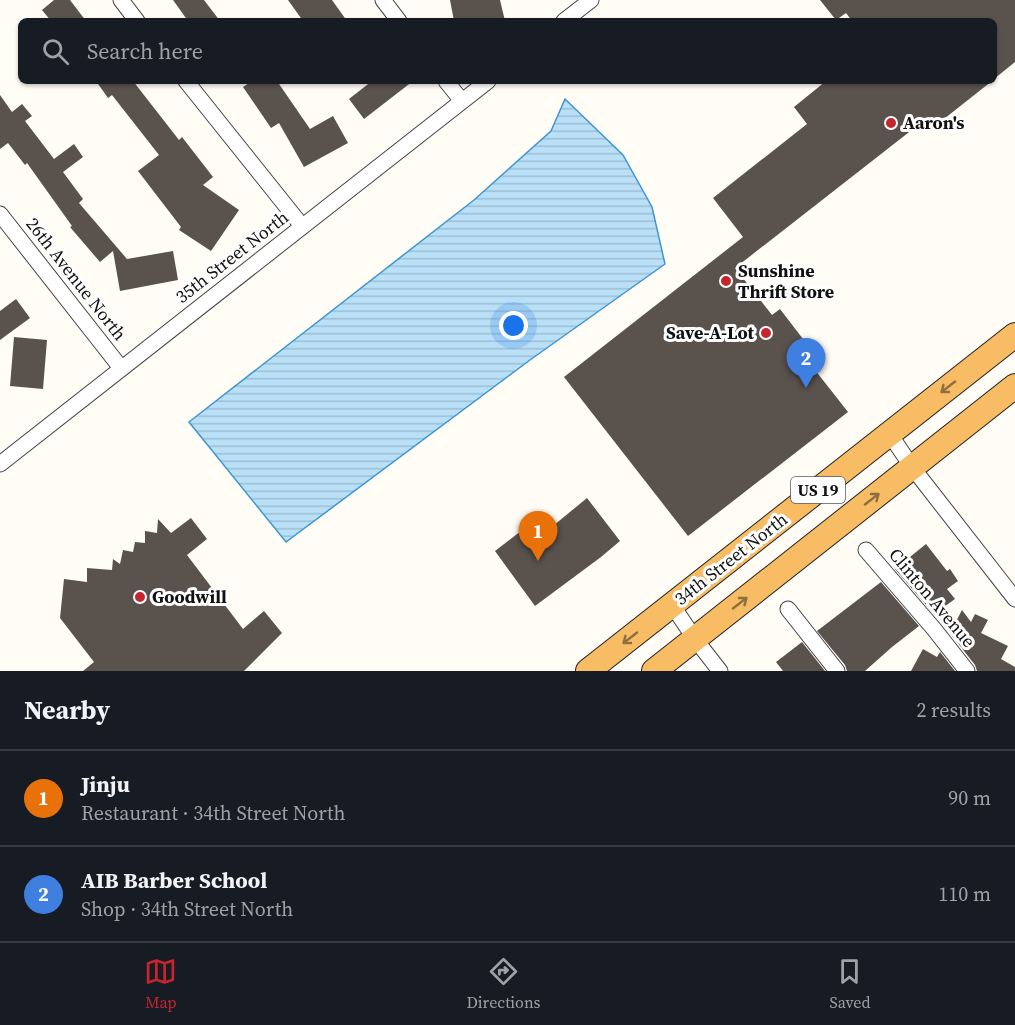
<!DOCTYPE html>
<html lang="en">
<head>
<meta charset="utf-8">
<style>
  body { margin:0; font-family:"Source Serif 4",serif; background:#20242c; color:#f1f3f6 }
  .you { position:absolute; left:514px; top:326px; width:21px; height:21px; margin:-15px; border:4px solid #fff; border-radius:50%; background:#1a73e8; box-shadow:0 0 0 9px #1a73e833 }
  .badge { display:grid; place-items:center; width:39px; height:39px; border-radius:50%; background:#c4262e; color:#fff; font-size:20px; font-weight:700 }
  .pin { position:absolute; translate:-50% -50px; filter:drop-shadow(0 2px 3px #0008) }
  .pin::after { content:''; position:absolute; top:32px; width:21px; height:18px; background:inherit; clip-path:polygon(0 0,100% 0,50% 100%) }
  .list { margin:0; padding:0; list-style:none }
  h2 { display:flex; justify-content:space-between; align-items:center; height:78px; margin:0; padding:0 24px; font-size:26px }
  h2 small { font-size:20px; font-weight:400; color:#9ea1a6 }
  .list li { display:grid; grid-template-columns:39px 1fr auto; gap:18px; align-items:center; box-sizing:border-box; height:96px; padding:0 24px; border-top:2px solid #363941 }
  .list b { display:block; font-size:22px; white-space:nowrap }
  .list p { margin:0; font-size:20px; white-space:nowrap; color:#9ea1a6 }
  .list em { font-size:20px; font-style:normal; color:#9ea1a6 }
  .icon { flex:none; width:33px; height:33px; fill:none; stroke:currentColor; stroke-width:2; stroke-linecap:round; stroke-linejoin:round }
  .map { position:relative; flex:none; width:1015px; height:671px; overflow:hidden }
  .search { position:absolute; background:#171b24; box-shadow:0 2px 4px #0004; left:18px; right:18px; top:18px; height:66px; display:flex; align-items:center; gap:15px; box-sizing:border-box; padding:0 21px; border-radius:9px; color:#9ea1a6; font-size:22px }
  .sheet { height:270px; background:#171b24 }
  nav { display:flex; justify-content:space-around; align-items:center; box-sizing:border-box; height:84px; border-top:2px solid #363941; background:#171b24; font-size:16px; color:#9ea1a6 }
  nav a { display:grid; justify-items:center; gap:3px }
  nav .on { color:#c4262e }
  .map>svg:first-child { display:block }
  .water { fill:url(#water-rules); stroke:#3f96cf; stroke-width:1.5 }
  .building { fill:#5a524d }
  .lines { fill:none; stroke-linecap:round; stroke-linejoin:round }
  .minor-casing { stroke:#444; stroke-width:17 }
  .trunk-casing { stroke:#222; stroke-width:26 }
  .minor { stroke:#fff; stroke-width:15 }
  .trunk { stroke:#f7bc64; stroke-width:24 }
  .oneway { stroke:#906f3f }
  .poi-dot { fill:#c4262e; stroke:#fff; stroke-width:2 }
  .labels { text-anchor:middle; stroke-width:6; stroke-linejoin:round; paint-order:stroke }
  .shield { fill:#fff; stroke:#585858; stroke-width:1.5 }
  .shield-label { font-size:16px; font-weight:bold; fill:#111 }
  .poi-label { font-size:18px; font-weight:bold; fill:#111; stroke:#fff; text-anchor:start }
  .street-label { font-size:18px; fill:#111; stroke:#fff }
</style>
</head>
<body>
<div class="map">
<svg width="1015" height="671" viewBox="0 0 1015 671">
  <defs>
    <pattern id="water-rules" width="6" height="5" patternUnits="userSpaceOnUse" patternTransform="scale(1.5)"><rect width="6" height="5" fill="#b9e0f7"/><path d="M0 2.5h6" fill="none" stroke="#9ebfd3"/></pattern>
  </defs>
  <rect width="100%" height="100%" fill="#fffdf5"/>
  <path class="water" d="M 565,99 L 623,155 L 652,207 L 665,264 L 530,360 L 286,542 L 189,422 L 474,200 L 551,131 Z"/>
  <g class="building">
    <path d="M 54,0 L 70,0 L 86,21 L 51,21 L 42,10 Z"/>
    <path d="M 173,0 L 204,0 L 220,21 L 188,21 Z"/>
    <path d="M 288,0 L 332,0 L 347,21 L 303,21 Z"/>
    <path d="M 450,0 L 500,0 L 505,21 L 454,21 Z"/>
    <path d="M 820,0 L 1015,0 L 1015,62 L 994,79 L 994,21 L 852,21 L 846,13 L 836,20 Z"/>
    <path d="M 96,81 L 133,81 L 179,140 L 182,137 L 213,177 L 203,185 L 239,210 L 211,251 L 179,230 L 181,227 L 138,171 L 159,155 L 112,95 L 108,98 Z"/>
    <path d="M 252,81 L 277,81 L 310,129 L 333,116 L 348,143 L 304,167 L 279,123 L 271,128 L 243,87 Z"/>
    <path d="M 372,81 L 413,81 L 364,119 L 349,99 Z"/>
    <path d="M 826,81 L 992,81 L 930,130 L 922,122 L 735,268 L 772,315 L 780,309 L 823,365 L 815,370 L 848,412 L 688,536 L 564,377 L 743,237 L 713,198 L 807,124 L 794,107 Z"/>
    <path d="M 0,95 L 12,112 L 22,104 L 32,116 L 25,121 L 54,159 L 74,144 L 83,157 L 63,172 L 83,199 L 79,203 L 127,259 L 173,251 L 178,280 L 120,291 L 113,251 L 100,262 L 70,227 L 72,226 L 27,163 L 25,165 L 8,143 L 0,149 Z"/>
    <path d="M 16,299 L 30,318 L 0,340 L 0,311 Z"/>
    <path d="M 14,337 L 47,340 L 43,389 L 10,386 Z"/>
    <path d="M 587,498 L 620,541 L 601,557 L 535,606 L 495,551 L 538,518 L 548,530 Z"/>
    <path d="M 191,518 L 207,539 L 187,555 L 243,629 L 264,611 L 282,633 L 244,671 L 83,671 L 94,662 L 60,618 L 64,579 L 87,582 L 87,568 L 112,570 L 113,559 L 120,564 L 123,550 L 133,552 L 135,542 L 145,543 L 145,531 L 157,533 L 158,519 L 171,533 Z"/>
    <path d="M 926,544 L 947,571 L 950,569 L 958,581 L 947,589 L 955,599 L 934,614 L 895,569 Z"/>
    <path d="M 881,582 L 919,626 L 892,647 L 865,671 L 847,671 L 845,665 L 817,631 Z"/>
    <path d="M 962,610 L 971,622 L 975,614 L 988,620 L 981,633 L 1008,646 L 1001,659 L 1015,667 L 1015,671 L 977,671 L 975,665 L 950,633 Z"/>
    <path d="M 802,642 L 825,671 L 783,671 L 776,662 Z"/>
    <path d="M 923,649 L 937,657 L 940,652 L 955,671 L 911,671 Z"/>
  </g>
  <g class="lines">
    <defs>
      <g id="minor">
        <path d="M 121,0 L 137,21"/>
        <path d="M 383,0 L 399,21"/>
        <path d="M 564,21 L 591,0"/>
        <path d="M 186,81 L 302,226"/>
        <path d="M 446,81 L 462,101"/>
        <path d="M 0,214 L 121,368"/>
        <path d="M 889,433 L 912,467 L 1015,599"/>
        <path d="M 0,464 L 488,81"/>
        <path d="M 866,550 L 934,629 L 967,671"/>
        <path d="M 672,605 L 695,639 L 720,671"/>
        <path d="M 788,609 L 837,671"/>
      </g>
      <g id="trunk">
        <path d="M 588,671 L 1015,335"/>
        <path d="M 654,671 L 1015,386"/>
      </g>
    </defs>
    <use href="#minor" class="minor-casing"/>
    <use href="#trunk" class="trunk-casing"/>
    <use href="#minor" class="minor"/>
    <use href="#trunk" class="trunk"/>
  </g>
  <defs><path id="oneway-shaft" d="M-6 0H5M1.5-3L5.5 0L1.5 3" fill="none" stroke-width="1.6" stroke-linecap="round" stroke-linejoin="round" transform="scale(1.5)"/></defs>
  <g class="oneway">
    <use href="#oneway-shaft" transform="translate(948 387) rotate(142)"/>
    <use href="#oneway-shaft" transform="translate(872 499) rotate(-38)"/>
    <use href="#oneway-shaft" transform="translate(740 603) rotate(-38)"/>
    <use href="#oneway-shaft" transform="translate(630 638) rotate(142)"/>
  </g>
  <g class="poi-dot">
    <circle cx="891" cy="123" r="6"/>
    <circle cx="726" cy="281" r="6"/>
    <circle cx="766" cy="333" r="6"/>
    <circle cx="140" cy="597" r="6"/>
  </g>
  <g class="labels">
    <rect class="shield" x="791" y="477" width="54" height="26" rx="4.5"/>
    <g class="shield-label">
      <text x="818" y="496">US 19</text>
    </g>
    <g class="poi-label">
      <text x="903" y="129">Aaron's</text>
      <text x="738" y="277">Sunshine<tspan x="738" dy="21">Thrift Store</tspan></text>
      <text x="754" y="339" text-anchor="end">Save-A-Lot</text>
      <text x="152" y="603">Goodwill</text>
    </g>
    <g class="street-label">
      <text transform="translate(232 257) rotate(-38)" y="6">35th Street North</text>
      <text transform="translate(76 279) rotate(52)" y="6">26th Avenue North</text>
      <text transform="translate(731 559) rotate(-38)" y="6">34th Street North</text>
      <text transform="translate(932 598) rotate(50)" y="6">Clinton Avenue</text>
    </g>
  </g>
</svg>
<div class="you"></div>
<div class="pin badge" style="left:538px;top:561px;background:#e8710a">1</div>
<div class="pin badge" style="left:806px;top:388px;background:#3f7fe0">2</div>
<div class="search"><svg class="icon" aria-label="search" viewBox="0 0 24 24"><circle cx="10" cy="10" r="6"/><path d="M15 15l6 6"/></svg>Search here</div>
</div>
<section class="sheet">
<h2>Nearby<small>2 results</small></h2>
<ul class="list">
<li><span class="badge" style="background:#e8710a">1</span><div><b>Jinju</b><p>Restaurant · 34th Street North</p></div><em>90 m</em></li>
<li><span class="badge" style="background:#3f7fe0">2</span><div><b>AIB Barber School</b><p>Shop · 34th Street North</p></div><em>110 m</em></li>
</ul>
</section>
<nav>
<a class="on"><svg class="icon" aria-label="map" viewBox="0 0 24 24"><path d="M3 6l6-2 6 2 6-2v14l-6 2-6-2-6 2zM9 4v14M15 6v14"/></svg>Map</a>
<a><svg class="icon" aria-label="directions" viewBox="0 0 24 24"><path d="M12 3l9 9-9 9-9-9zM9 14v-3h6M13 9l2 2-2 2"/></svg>Directions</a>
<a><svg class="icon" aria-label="saved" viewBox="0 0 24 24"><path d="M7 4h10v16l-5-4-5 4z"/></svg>Saved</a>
</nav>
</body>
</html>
